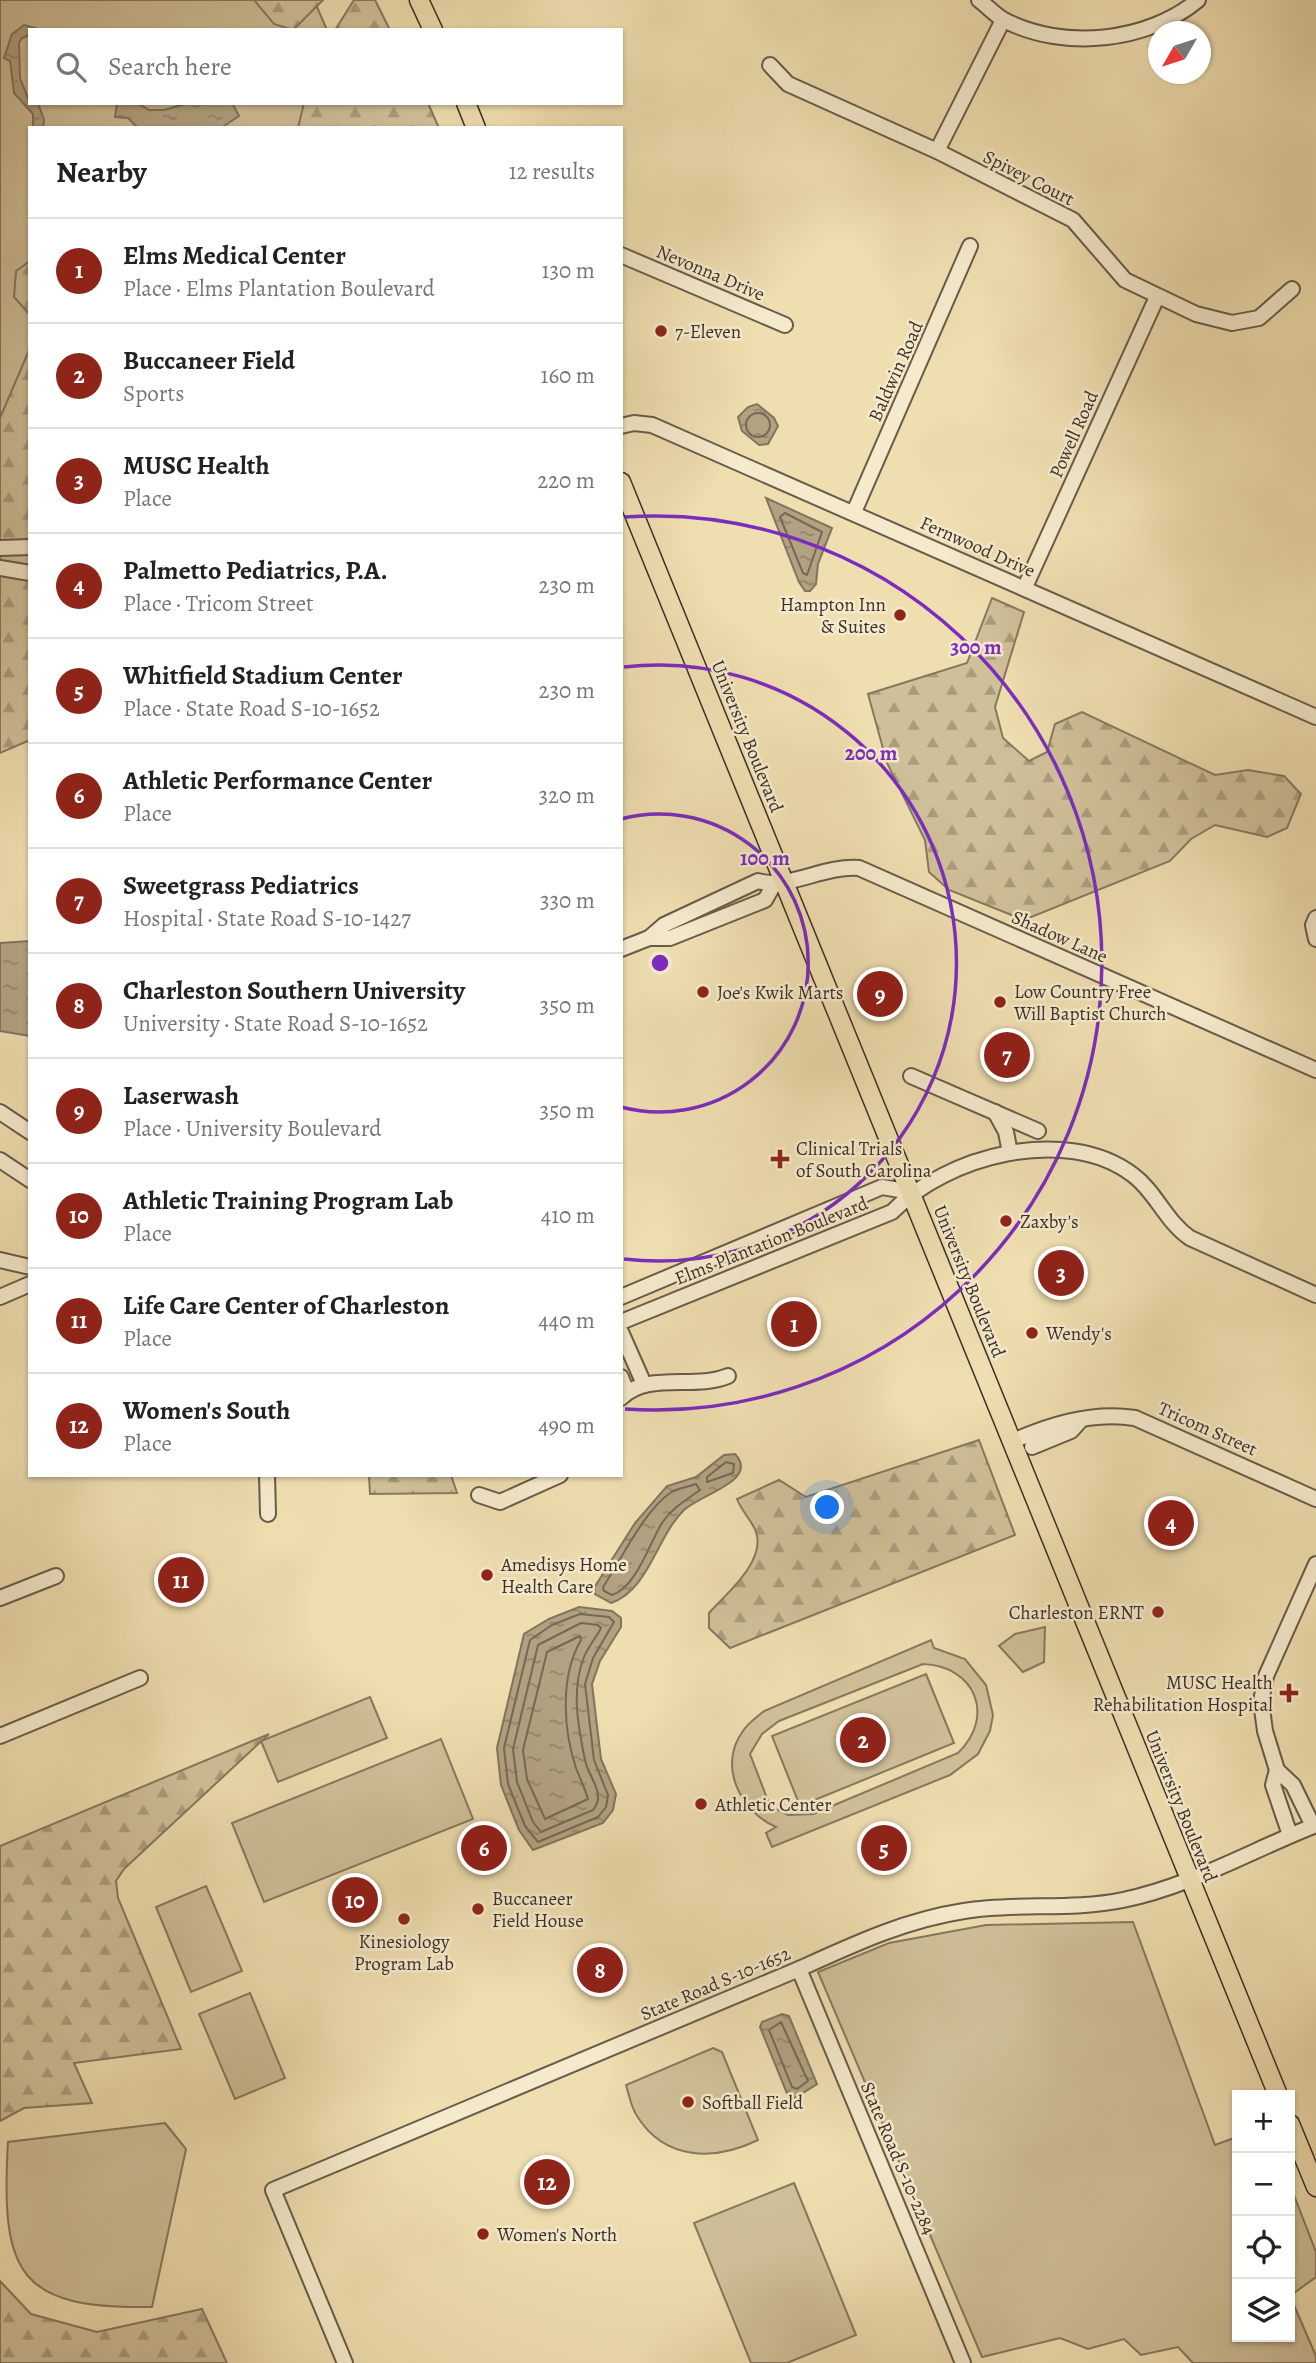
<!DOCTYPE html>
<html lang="en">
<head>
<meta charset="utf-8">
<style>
  body { margin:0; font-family:Alegreya,serif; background:#f2f2f2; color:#222 }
  .controls { position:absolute; right:21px; bottom:21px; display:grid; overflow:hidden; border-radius:0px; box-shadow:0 2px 5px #0004 }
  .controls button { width:63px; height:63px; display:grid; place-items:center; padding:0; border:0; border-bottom:2px solid #e0e0e0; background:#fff; color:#222; font:35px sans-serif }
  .compass { position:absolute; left:1148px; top:21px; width:63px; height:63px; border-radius:50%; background:#fff; box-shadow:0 2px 5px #0004; rotate:231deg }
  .you { position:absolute; left:828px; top:1508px; width:24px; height:24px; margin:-18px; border:5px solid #fff; border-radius:50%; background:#1a73e8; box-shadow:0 0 0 10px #1a73e833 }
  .badge { display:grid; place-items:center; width:46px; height:46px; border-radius:50%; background:#8f2418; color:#fff; font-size:23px; font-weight:700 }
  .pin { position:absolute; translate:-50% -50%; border:4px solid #fff; box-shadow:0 2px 7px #0006 }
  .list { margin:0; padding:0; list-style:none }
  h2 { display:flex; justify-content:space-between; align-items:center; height:91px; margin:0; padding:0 28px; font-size:30px }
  h2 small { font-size:23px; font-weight:400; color:#767676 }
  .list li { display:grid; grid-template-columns:46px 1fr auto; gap:21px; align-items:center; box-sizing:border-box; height:105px; padding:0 28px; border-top:2px solid #e0e0e0 }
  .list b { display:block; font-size:26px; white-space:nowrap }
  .list p { margin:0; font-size:23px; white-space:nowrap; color:#767676 }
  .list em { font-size:23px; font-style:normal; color:#767676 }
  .icon { flex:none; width:38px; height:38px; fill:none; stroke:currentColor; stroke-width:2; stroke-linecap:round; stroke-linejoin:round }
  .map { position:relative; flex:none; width:1316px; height:2363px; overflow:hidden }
  .search { position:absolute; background:#fff; box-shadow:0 2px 5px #0004; left:28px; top:28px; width:595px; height:77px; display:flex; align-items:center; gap:18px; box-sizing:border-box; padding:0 24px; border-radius:0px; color:#767676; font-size:26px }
  .panel { position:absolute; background:#fff; box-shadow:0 2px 5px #0004; left:28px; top:126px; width:595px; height:1351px; border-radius:0px }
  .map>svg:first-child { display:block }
  .green { fill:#d0c099; stroke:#867860; stroke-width:2; fill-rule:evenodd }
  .forest { fill:url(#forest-firs); stroke:#867860; stroke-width:2 }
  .water { fill:url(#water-ripples); stroke:#82745e; stroke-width:2 }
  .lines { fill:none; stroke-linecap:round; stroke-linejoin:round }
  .shore { stroke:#766855; stroke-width:2 }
  .minor-casing { stroke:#685b4a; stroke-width:18 }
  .major-casing { stroke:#3b2f28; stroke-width:21 }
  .minor { stroke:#f5eacc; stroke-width:14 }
  .major { stroke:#efdeb0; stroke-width:18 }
  .ring { fill:none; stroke:#7b2cbf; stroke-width:3.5 }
  .poi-dot { fill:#8f2418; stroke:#f5eacc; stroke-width:2.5 }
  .labels { text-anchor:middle; stroke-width:5; stroke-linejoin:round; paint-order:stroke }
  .street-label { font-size:19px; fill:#3b2f28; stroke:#f5eacc }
  .poi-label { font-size:19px; fill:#3b2f28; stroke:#f5eacc; text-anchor:start }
  .centre { fill:#7b2cbf; stroke:#f5eacc; stroke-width:3.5 }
  .ring-label { font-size:21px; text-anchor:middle; font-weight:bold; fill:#7b2cbf; stroke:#f5eacc; stroke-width:5; stroke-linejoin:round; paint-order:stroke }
</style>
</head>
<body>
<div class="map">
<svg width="1316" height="2363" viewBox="0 0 1316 2363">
  <defs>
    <pattern id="forest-firs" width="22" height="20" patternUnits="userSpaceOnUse" patternTransform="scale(1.75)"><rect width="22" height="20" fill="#d0c099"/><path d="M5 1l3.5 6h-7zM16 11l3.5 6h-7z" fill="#aa9c7d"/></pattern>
    <pattern id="water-ripples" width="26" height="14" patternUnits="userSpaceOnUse" patternTransform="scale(1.75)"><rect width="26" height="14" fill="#b2a282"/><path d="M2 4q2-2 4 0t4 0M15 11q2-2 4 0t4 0" fill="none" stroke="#92846a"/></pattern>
  </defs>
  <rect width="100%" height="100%" fill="#efdeb0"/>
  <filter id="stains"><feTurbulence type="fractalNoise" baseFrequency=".00286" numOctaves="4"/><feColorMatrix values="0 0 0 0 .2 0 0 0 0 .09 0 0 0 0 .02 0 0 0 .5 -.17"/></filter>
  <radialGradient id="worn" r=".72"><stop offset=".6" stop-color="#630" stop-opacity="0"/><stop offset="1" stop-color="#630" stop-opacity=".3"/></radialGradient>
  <g class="green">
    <path d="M 0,0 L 314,0 L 327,30 L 30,30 L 30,103 L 357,103 L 368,128 L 30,128 L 30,630 L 0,639 Z"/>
    <path d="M 1045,1627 L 1044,1662 L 1023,1672 L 999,1646 L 1015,1634 Z"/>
    <path d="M 931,1640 L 934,1648 L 965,1659 L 986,1685 L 993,1715 L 990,1731 L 978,1754 L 950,1775 L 772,1847 L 766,1833 L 776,1827 C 741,1812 717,1766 743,1731 C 748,1723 757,1717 764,1711 ZM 923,1664 C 975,1666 996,1716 958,1753 L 813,1814 L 788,1815 L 770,1806 L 750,1754 L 762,1734 L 779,1721 Z"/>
    <path d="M 926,1674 L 954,1743 L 800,1806 L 772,1736 Z"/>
    <path d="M 370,1697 L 387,1738 L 278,1782 L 261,1741 Z"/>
    <path d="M 441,1739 L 473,1819 L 264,1902 L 232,1823 Z"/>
    <path d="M 206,1886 L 242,1971 L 191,1992 L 156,1907 Z"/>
    <path d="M 1133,1922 L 1215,2145 L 1237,2137 L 1237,2337 L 1290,2337 L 1290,2185 L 1316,2252 L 1316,2277 L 1290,2296 L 1316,2356 L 1316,2363 L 1193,2363 L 1178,2347 L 1141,2355 L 1124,2339 L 1088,2349 L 1060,2338 L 982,2357 L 818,1972 L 889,1943 L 986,1925 Z"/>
    <path d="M 250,1993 L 285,2078 L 235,2099 L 199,2014 Z"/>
    <path d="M 713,2048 L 722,2052 L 758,2140 C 715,2161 665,2161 637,2116 C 631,2107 629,2095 626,2085 Z"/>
    <path d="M 165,2123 L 186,2149 L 152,2307 C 20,2309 0,2276 8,2142 Z"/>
    <path d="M 794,2183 L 856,2335 L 787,2363 L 751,2363 L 694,2223 Z"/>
  </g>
  <g class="forest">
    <path d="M 254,0 L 323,0 L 293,30 L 274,24 Z"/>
    <path d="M 354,0 L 375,0 L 390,30 L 335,30 Z"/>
    <path d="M 304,103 L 428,103 L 439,128 L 298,128 Z"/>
    <path d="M 30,261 L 30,315 L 14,297 L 16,271 Z"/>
    <path d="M 30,348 L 30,740 L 0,753 L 0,418 Z"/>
    <path d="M 992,598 L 1024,612 L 995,707 L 1003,738 L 1029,761 L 1047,752 L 1055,724 L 1082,712 L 1215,775 L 1248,770 L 1284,776 L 1301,794 L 1287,828 L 1267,837 L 1215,825 L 1191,839 L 1170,861 L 1024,920 L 949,890 L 929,872 L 925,840 L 887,763 L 868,694 L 967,663 Z"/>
    <path d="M 979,1440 L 1015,1535 L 730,1648 L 709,1628 L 709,1613 C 727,1593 766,1561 756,1532 C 753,1522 742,1512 737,1499 L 779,1480 L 806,1497 Z"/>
    <path d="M 369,1475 L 451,1475 L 457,1493 L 370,1494 Z"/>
    <path d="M 269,1734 L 124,1869 L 116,1881 L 118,1898 L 181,2049 L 74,2063 L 92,2103 L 24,2108 L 0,2121 L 0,1846 Z"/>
    <path d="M 0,2281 L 31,2314 L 97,2332 L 202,2309 L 227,2363 L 0,2363 Z"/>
  </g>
  <g class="water">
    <path d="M 24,25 L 42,30 L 30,30 L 30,35 L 22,38 L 19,43 L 20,78 L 30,103 L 38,103 L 44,120 L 43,128 L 33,128 L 33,114 L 14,93 L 10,61 L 4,58 L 12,34 Z"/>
    <path d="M 117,103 L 137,103 L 149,110 L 164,110 L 189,103 L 232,103 L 239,116 L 221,128 L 138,128 L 128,118 L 115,117 Z"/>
    <path d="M 757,404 L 774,418 L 778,426 L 768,444 L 759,445 L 742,431 L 738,417 L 748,407 Z"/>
    <path d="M 766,498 L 832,528 L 818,564 L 816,584 L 810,591 L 805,591 L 799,582 Z"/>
    <path d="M 30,941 L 30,1036 L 0,1031 L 0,943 Z"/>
    <path d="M 735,1454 C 760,1481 700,1494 683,1511 C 657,1537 648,1591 611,1603 L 595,1594 L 594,1588 L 635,1523 L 667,1486 L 696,1477 L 724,1455 Z"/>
    <path d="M 579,1607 L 612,1611 L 621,1618 L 621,1627 L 600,1661 L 592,1684 L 601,1759 L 616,1794 L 613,1810 L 603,1823 L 533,1850 L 519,1830 L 501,1785 L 497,1748 L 524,1634 L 549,1619 Z"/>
    <path d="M 782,2014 L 789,2016 L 817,2084 L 795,2098 L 788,2096 L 760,2027 L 762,2022 Z"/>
  </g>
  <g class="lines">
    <g class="shore">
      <circle cx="758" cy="425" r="12"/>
      <path d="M 785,513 L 822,532 L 807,575 L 803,573 L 780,517 Z"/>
      <path d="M 726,1462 L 734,1464 L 733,1473 L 707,1482 L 707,1477 Z"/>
      <path d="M 696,1484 L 700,1490 C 686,1500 672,1508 662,1523 C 650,1542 636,1588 612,1595 L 604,1591 L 603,1587 C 621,1560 644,1511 670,1493 C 677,1488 688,1487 696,1484 Z"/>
      <path d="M 580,1614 L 609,1617 L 614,1622 L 593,1658 L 585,1684 L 594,1760 L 608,1795 L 606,1807 L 598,1817 L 538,1842 L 525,1826 L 508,1784 L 504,1748 L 530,1640 L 552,1625 Z"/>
      <path d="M 581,1623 L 598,1625 L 601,1628 C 596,1638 588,1647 584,1657 C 571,1690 578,1726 585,1760 C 588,1777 607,1794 593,1810 L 541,1832 L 533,1822 L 517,1782 L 513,1749 L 538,1645 Z"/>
      <path d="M 580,1636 L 581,1640 C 560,1676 563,1729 576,1768 C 580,1779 585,1788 588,1799 L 545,1819 L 527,1779 L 523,1750 L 547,1652 Z"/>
      <path d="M 781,2022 L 808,2081 L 797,2089 L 792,2087 L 769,2030 Z"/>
    </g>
    <defs>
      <g id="minor">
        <path d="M 979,0 C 987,6 995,15 1004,20 C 1063,51 1148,42 1198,0"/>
        <path d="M 770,65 L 788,84 L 937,151 L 1073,220 L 1125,280 L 1196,314 L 1232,323 L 1259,318 L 1292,289"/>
        <path d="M 937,151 L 1003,20"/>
        <path d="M 621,255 L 785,325"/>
        <path d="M 621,426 L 634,423 L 652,425 L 1316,717"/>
        <path d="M 854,512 L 970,246"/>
        <path d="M 0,548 L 30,547"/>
        <path d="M 0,568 L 30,573"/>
        <path d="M 1025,587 L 1157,297"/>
        <path d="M 1316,918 L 1313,925 L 1316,939"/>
        <path d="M 649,938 L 670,938 L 765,900 L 773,886"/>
        <path d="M 621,949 L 649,938 L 664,925 L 758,881 C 788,890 824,865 859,868 L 1316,1070"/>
        <path d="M 911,1076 L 1038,1131"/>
        <path d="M 0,1112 L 30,1132"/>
        <path d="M 995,1112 L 1006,1132 L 1010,1153"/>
        <path d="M 0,1160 L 30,1180"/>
        <path d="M 0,1260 L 30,1267"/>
        <path d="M 0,1297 L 30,1284"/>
        <path d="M 621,1297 L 882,1187 L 911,1192"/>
        <path d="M 621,1322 L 892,1212 C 946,1156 1066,1124 1133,1175 C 1156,1192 1166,1222 1190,1238 L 1316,1295"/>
        <path d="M 621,1332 L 644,1384"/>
        <path d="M 621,1377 L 627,1392"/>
        <path d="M 621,1398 C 648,1371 694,1390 728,1376"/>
        <path d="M 1011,1442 C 1050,1424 1093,1411 1135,1418 L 1316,1499"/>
        <path d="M 1032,1447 L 1071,1431 L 1080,1421"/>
        <path d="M 267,1475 L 268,1514"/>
        <path d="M 479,1495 L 500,1502 L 560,1475"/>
        <path d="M 0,1598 L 56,1576"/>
        <path d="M 0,1736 L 140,1678"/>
        <path d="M 1277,1770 L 1273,1785 L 1290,1835"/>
        <path d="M 1313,1826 L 1293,1785 L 1277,1770 L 1265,1731 L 1261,1701 L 1266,1676 L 1316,1564"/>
        <path d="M 799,1969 L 963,2363"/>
        <path d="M 345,2363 L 273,2190 L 799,1969 C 854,1944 905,1920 964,1911 C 1017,1902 1070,1911 1123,1900 C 1191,1886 1252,1850 1316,1825"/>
      </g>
      <g id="major">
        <path d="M 419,0 L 433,30"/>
        <path d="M 466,103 L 476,128"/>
        <path d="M 621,482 L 1278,2095"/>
        <path d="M 1290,2124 L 1316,2187"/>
      </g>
    </defs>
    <use href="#minor" class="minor-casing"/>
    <use href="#major" class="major-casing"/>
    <use href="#minor" class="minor"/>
    <use href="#major" class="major"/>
  </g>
  <g class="ring">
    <path d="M621 819A149 149 0 1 1 621 1107"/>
    <path d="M624 667A298 298 0 1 1 624 1259"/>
    <path d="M625 517A447 447 0 1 1 625 1409"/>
  </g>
  <g class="poi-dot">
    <circle cx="661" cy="331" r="7"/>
    <circle cx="900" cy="615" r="7"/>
    <circle cx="703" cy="992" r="7"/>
    <circle cx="1000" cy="1002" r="7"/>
    <path d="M776.5 1148.5h7v7h7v7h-7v7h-7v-7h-7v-7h7z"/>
    <circle cx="1006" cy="1221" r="7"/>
    <circle cx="1032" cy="1333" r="7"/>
    <circle cx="487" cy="1575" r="7"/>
    <circle cx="1158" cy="1612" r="7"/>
    <path d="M1285.5 1682.5h7v7h7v7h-7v7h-7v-7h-7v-7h7z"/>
    <circle cx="701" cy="1804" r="7"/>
    <circle cx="478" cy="1909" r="7"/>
    <circle cx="404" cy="1919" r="7"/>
    <circle cx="688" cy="2102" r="7"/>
    <circle cx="483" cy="2234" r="7"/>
  </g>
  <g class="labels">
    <g class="street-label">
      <text transform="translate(1029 177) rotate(27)" y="7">Spivey Court</text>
      <text transform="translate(711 272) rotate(23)" y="7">Nevonna Drive</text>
      <text transform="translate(895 371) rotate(-66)" y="7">Baldwin Road</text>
      <text transform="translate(1073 434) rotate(-66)" y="7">Powell Road</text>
      <text transform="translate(978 546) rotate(24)" y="7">Fernwood Drive</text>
      <text transform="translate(748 736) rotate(68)" y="7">University Boulevard</text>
      <text transform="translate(1060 936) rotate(24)" y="7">Shadow Lane</text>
      <text transform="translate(771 1240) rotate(-22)" y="7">Elms Plantation Boulevard</text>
      <text transform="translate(970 1281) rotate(68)" y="7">University Boulevard</text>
      <text transform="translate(1208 1428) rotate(24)" y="7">Tricom Street</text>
      <text transform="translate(1182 1806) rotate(68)" y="7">University Boulevard</text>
      <text transform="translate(715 1983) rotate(-23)" y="7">State Road S-10-1652</text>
      <text transform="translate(899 2158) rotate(67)" y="7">State Road S-10-2284</text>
    </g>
    <g class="poi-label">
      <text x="675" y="338">7-Eleven</text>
      <text x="886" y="611" text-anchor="end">Hampton Inn<tspan x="886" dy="22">&amp; Suites</tspan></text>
      <text x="1014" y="998">Low Country Free<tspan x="1014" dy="22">Will Baptist Church</tspan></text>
      <text x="717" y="999">Joe's Kwik Marts</text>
      <text x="796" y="1155">Clinical Trials<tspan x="796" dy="22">of South Carolina</tspan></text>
      <text x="1020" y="1228">Zaxby's</text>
      <text x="1046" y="1340">Wendy's</text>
      <text x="501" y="1571">Amedisys Home<tspan x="501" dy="22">Health Care</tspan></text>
      <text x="1144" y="1619" text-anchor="end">Charleston ERNT</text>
      <text x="1273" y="1689" text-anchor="end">MUSC Health<tspan x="1273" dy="22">Rehabilitation Hospital</tspan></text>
      <text x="715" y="1811">Athletic Center</text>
      <text x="492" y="1905">Buccaneer<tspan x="492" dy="22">Field House</tspan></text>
      <text x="404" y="1948" text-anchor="middle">Kinesiology<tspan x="404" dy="22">Program Lab</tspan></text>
      <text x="702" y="2109">Softball Field</text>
      <text x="497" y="2241">Women's North</text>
    </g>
  </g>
  <circle cx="660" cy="963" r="10" class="centre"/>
  <g class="ring-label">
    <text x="976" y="654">300 m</text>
    <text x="871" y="760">200 m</text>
    <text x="765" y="865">100 m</text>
  </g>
  <rect width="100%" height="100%" filter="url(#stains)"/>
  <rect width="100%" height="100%" fill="url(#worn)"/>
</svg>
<div class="controls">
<button>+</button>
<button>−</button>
<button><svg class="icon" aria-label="locate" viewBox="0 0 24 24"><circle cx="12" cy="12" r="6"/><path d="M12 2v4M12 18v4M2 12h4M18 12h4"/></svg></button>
<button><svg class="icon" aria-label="layers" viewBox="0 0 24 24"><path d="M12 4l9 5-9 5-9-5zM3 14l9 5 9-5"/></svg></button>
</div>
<svg class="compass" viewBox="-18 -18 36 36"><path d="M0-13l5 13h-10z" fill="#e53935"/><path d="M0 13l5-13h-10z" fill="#767676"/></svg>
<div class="you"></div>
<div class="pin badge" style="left:794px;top:1324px">1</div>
<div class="pin badge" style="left:863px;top:1740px">2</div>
<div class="pin badge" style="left:1061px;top:1273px">3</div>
<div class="pin badge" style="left:1171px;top:1523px">4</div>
<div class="pin badge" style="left:884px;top:1848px">5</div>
<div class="pin badge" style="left:484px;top:1848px">6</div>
<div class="pin badge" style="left:1007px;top:1055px">7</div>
<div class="pin badge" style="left:600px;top:1970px">8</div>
<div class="pin badge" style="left:880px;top:994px">9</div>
<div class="pin badge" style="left:355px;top:1900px">10</div>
<div class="pin badge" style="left:181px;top:1580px">11</div>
<div class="pin badge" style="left:547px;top:2182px">12</div>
<div class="search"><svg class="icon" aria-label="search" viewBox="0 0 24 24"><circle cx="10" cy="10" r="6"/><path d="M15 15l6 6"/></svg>Search here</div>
<section class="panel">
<h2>Nearby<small>12 results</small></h2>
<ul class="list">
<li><span class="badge">1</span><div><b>Elms Medical Center</b><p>Place · Elms Plantation Boulevard</p></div><em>130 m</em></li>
<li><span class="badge">2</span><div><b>Buccaneer Field</b><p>Sports</p></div><em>160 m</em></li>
<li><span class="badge">3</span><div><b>MUSC Health</b><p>Place</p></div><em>220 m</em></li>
<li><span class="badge">4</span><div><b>Palmetto Pediatrics, P.A.</b><p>Place · Tricom Street</p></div><em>230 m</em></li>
<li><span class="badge">5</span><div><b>Whitfield Stadium Center</b><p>Place · State Road S-10-1652</p></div><em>230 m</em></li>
<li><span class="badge">6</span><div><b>Athletic Performance Center</b><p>Place</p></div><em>320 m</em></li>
<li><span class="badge">7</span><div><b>Sweetgrass Pediatrics</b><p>Hospital · State Road S-10-1427</p></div><em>330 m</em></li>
<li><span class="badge">8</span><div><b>Charleston Southern University</b><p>University · State Road S-10-1652</p></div><em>350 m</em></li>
<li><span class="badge">9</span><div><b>Laserwash</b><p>Place · University Boulevard</p></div><em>350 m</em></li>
<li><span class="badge">10</span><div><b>Athletic Training Program Lab</b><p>Place</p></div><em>410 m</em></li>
<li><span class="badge">11</span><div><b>Life Care Center of Charleston</b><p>Place</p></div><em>440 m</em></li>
<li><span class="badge">12</span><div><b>Women's South</b><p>Place</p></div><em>490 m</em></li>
</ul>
</section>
</div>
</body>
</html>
